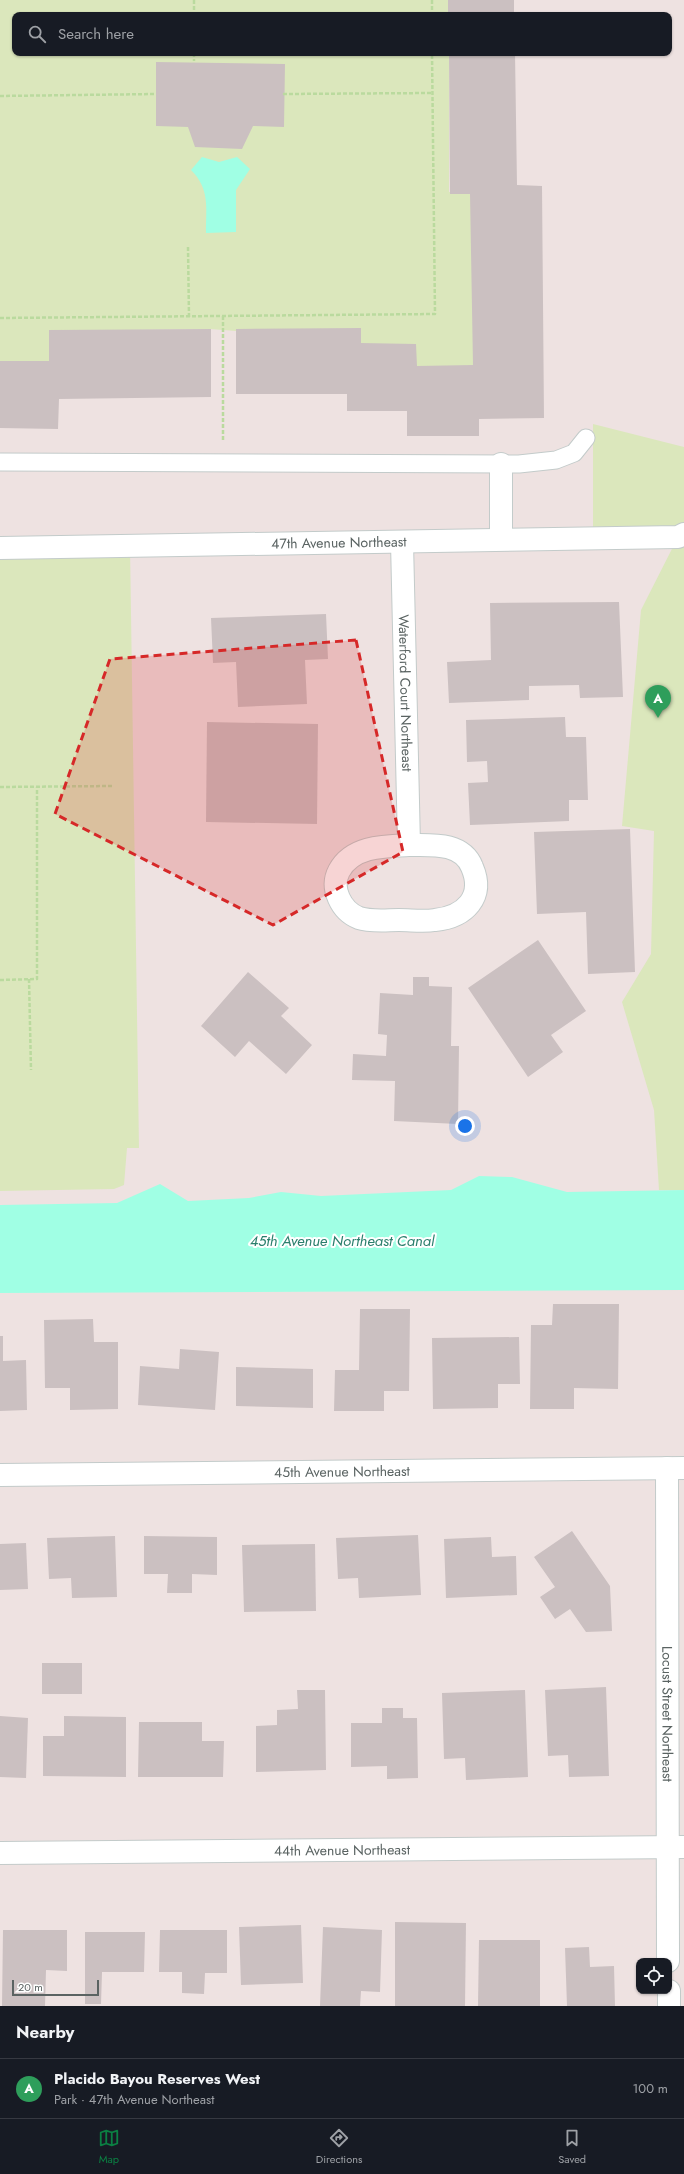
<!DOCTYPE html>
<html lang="en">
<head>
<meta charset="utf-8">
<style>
  body { margin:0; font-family:Jost,sans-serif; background:#242831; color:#f1f3f6 }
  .controls { position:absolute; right:12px; bottom:12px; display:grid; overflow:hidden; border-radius:8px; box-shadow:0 1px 3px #0004 }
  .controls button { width:36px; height:36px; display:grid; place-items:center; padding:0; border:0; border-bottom:1px solid #363941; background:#171b24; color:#f1f3f6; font:20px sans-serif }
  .scale { position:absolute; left:12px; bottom:10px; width:87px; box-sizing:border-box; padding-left:4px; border:2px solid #5a6362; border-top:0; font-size:11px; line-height:14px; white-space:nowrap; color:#5a6362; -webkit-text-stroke:3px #fff; paint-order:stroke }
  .you { position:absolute; left:465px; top:1126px; width:14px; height:14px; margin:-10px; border:3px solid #fff; border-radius:50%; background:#1a73e8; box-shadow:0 0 0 6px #1a73e833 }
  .badge { display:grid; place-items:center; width:26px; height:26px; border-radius:50%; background:#0b8043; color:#fff; font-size:13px; font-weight:700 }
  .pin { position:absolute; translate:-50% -33px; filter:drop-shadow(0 1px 2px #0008) }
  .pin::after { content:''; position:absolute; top:21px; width:14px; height:12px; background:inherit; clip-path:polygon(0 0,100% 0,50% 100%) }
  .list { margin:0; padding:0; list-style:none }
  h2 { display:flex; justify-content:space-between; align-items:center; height:52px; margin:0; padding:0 16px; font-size:17px }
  h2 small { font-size:13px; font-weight:400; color:#9ea1a6 }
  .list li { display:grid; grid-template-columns:26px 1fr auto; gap:12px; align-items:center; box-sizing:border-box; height:60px; padding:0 16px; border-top:1px solid #363941 }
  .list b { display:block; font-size:15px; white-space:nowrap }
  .list p { margin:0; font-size:13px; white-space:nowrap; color:#9ea1a6 }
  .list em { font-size:13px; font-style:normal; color:#9ea1a6 }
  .icon { flex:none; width:22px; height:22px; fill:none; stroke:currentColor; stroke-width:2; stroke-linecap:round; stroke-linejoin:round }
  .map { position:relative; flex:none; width:684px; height:2006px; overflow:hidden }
  .search { position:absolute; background:#171b24; box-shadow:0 1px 3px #0004; left:12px; right:12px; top:12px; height:44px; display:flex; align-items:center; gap:10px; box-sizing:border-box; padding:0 14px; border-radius:8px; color:#9ea1a6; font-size:15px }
  .sheet { height:112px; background:#171b24 }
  nav { display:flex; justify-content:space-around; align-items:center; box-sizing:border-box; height:56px; border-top:1px solid #363941; background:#171b24; font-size:11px; color:#9ea1a6 }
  nav a { display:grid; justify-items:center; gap:2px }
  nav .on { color:#0b8043 }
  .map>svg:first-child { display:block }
  .green { fill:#dbe7bc }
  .water { fill:#a0ffe4 }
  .building { fill:#cbc0c1 }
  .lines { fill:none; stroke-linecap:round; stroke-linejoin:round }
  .service-casing { stroke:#c3cbca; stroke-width:19 }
  .minor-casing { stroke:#c3cbca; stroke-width:24 }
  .path { stroke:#bada9e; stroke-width:2.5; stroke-dasharray:4 2; stroke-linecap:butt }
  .service { stroke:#fff; stroke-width:17 }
  .minor { stroke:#fff; stroke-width:22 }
  .marked { fill:#d62828; fill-opacity:0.2; stroke:#d62828; stroke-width:3; stroke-dasharray:8 5; stroke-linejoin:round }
  .labels { text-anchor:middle; stroke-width:4; stroke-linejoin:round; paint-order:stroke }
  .street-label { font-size:14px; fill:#5a6362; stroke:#fff }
  .water-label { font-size:15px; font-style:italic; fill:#2b7f6d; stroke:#fff }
</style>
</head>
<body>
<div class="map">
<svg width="684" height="2006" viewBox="0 0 684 2006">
  <rect width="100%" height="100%" fill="#eee2e1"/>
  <g class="green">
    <path d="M 0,0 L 448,0 L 448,15 L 15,15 L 15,53 L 449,53 L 449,192 L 478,192 L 479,371 L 416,371 L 359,347 L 236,331 L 210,329 L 49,331 L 49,361 L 0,362 Z"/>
    <path d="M 593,424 L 684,447 L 684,1190 L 659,1190 L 654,1110 L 622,1002 L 651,954 L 654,831 L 622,826 L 641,610 L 678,537 L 593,537 Z"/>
    <path d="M 130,546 L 139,1148 L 127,1148 L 124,1185 L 114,1189 L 0,1191 L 0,548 Z"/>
  </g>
  <g class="water">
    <path d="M 202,157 L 219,162 L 237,157 L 250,169 L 236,190 L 236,232 L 206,233 C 206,207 210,189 191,170 Z"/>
    <path d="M 479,1176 L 512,1177 L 567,1192 L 684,1190 L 684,1290 L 0,1293 L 0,1205 L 117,1203 L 160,1184 L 188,1201 L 249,1198 L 281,1192 L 321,1196 L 451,1190 Z"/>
  </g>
  <g class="building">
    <rect x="448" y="0" width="66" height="15"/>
    <path d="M 449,53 L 515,53 L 517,185 L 542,186 L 544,418 L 479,419 L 479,436 L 407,436 L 407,411 L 347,411 L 347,394 L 236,394 L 236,329 L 361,328 L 361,343 L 416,344 L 417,366 L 473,365 L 470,194 L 450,194 Z"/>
    <path d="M 156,62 L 285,64 L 284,127 L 253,126 L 242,149 L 195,147 L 188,127 L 156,126 Z"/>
    <path d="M 211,329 L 211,397 L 59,399 L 58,429 L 0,428 L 0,361 L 49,361 L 49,330 Z"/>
    <path d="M 619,602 L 623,697 L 580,698 L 579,685 L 529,686 L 529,700 L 449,703 L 447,662 L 491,660 L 490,603 Z"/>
    <path d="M 326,614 L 328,659 L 305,660 L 307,704 L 238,707 L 236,662 L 213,663 L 211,618 Z"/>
    <path d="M 565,717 L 566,737 L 586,737 L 588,800 L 569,800 L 569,821 L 470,825 L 468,783 L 488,782 L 487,761 L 467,762 L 466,720 Z"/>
    <path d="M 207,722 L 318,724 L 317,824 L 206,822 Z"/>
    <path d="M 630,829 L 635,972 L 588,974 L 586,912 L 537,914 L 534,832 Z"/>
    <path d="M 538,940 L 586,1011 L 551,1035 L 563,1052 L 528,1077 L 468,988 Z"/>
    <path d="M 248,972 L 289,1008 L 281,1016 L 312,1045 L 286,1074 L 249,1041 L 235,1057 L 201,1026 Z"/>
    <path d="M 413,977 L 429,977 L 429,986 L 452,987 L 451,1046 L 459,1046 L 458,1124 L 394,1121 L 395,1081 L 352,1080 L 353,1054 L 386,1056 L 387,1035 L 378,1034 L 380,993 L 413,995 Z"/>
    <path d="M 553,1304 L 619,1304 L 618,1389 L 574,1388 L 574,1409 L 530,1409 L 531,1325 L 552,1325 Z"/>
    <path d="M 360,1309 L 410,1309 L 409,1391 L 384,1391 L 384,1411 L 334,1411 L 335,1370 L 359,1370 Z"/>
    <path d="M 93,1319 L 94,1342 L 118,1342 L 118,1409 L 70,1410 L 70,1388 L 45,1388 L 44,1320 Z"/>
    <path d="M 0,1336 L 3,1336 L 3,1361 L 26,1360 L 27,1410 L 0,1411 Z"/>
    <path d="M 519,1337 L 520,1384 L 498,1384 L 498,1408 L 433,1409 L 432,1338 Z"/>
    <path d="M 180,1349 L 219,1352 L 215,1410 L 138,1405 L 140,1366 L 179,1369 Z"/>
    <path d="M 236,1367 L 313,1369 L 313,1408 L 236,1406 Z"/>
    <path d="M 572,1531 L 610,1586 L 612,1631 L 586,1632 L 570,1609 L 555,1619 L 540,1597 L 555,1587 L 534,1557 Z"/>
    <path d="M 418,1535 L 421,1595 L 359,1598 L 358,1578 L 338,1579 L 336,1538 Z"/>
    <path d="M 115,1536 L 117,1597 L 72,1598 L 71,1578 L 49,1579 L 47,1538 Z"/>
    <path d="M 144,1536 L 217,1537 L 217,1575 L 192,1574 L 192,1593 L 167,1593 L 168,1574 L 144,1574 Z"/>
    <path d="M 491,1537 L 492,1557 L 516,1556 L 517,1595 L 446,1598 L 444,1539 Z"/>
    <path d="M 26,1543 L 28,1589 L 0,1590 L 0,1544 Z"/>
    <path d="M 315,1544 L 316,1611 L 244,1612 L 242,1545 Z"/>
    <rect x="42" y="1663" width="40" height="31"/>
    <path d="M 606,1687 L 609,1776 L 569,1777 L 568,1755 L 548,1756 L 545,1690 Z"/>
    <path d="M 297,1690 L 325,1690 L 326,1770 L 256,1772 L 256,1726 L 277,1725 L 277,1710 L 298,1709 Z"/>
    <path d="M 525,1690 L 528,1777 L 466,1780 L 465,1758 L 444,1759 L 442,1693 Z"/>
    <path d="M 382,1708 L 403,1708 L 403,1718 L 417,1718 L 418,1778 L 387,1779 L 387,1766 L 351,1767 L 351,1723 L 382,1723 Z"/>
    <path d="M 0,1716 L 28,1718 L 26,1778 L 0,1777 Z"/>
    <path d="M 64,1716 L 126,1717 L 126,1777 L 43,1776 L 43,1736 L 64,1736 Z"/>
    <path d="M 139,1722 L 202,1722 L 202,1741 L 224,1741 L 223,1777 L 138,1777 Z"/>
    <path d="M 395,1922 L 466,1923 L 465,2006 L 395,2006 Z"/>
    <path d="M 301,1925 L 303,1983 L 241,1985 L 239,1927 Z"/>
    <path d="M 323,1927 L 382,1930 L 380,1992 L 361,1991 L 360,2006 L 320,2006 Z"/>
    <path d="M 3,1930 L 67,1930 L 67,1971 L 46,1970 L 45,2006 L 2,2006 Z"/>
    <path d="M 160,1930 L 227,1930 L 227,1973 L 205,1973 L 204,1994 L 182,1993 L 182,1972 L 159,1972 Z"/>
    <path d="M 85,1932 L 145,1932 L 144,1972 L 102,1972 L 101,2004 L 85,2004 Z"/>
    <path d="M 479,1940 L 540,1940 L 540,2006 L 478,2006 Z"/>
    <path d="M 589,1947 L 590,1967 L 614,1966 L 615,2006 L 567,2006 L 565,1948 Z"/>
  </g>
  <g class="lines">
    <defs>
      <path id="service" d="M 0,462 L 519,464 L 556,460 L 574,453 L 586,438"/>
      <g id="minor">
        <path d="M 501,464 L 501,539"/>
        <path id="s1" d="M 402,542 L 409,845"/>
        <path id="s2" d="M 0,548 L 678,537 L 684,534"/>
        <path d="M 409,845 C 432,845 462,842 472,867 C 485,897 465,917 435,920 C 423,922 411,920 399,920 C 387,920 371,922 359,918 C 341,911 330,888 339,871 C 352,846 384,846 409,845 Z"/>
        <path id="s3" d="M 667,1468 L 668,1961"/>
        <path id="s4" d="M 0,1475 L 684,1468"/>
        <path id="s5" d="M 0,1853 L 684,1847"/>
        <path d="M 669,1991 L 669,2006"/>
      </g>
    </defs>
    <use href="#service" class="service-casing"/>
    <use href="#minor" class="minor-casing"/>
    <g class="path">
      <path d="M 194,0 L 194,15"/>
      <path d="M 432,0 L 432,15"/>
      <path d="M 194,53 L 194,61"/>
      <path d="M 283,94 L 433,93"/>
      <path d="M 0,96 L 156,94"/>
      <path d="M 188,247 L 189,317"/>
      <path d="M 223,316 L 223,440"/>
      <path d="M 0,318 L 435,314 L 432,53"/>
      <path d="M 0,787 L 114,786"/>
      <path d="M 29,979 L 31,1070"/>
      <path d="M 0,980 L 37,979 L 37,787"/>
    </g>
    <use href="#service" class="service"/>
    <use href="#minor" class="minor"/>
  </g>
  <path class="marked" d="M 356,640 L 403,852 L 273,925 L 55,814 L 110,659 Z"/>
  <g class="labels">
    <g class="street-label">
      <text dy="5" stroke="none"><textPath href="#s2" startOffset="339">47th Avenue Northeast</textPath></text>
      <text dy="5" stroke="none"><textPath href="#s1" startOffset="151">Waterford Court Northeast</textPath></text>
      <text dy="5" stroke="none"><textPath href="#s4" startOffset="342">45th Avenue Northeast</textPath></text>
      <text dy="5" stroke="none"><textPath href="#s3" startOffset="246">Locust Street Northeast</textPath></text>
      <text dy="5" stroke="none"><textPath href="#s5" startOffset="342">44th Avenue Northeast</textPath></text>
    </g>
    <g class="water-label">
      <text x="342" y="1246">45th Avenue Northeast Canal</text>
    </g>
  </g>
</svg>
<div class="controls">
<button><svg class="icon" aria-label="locate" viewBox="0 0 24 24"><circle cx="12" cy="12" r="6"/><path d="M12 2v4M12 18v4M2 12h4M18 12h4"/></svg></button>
</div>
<div class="scale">20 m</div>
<div class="you"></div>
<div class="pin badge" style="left:658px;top:718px;background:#2e9e5b">A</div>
<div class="search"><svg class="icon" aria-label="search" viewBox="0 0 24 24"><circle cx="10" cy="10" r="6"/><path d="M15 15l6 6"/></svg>Search here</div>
</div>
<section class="sheet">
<h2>Nearby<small></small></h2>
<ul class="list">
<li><span class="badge" style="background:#2e9e5b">A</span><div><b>Placido Bayou Reserves West</b><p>Park · 47th Avenue Northeast</p></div><em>100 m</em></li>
</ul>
</section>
<nav>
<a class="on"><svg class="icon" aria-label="map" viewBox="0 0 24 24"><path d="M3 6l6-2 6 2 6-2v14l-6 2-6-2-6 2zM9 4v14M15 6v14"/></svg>Map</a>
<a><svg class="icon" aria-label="directions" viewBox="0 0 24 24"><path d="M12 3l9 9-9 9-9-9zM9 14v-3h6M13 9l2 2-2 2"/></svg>Directions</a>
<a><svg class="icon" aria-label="saved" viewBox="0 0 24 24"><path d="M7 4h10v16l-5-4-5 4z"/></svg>Saved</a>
</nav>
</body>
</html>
